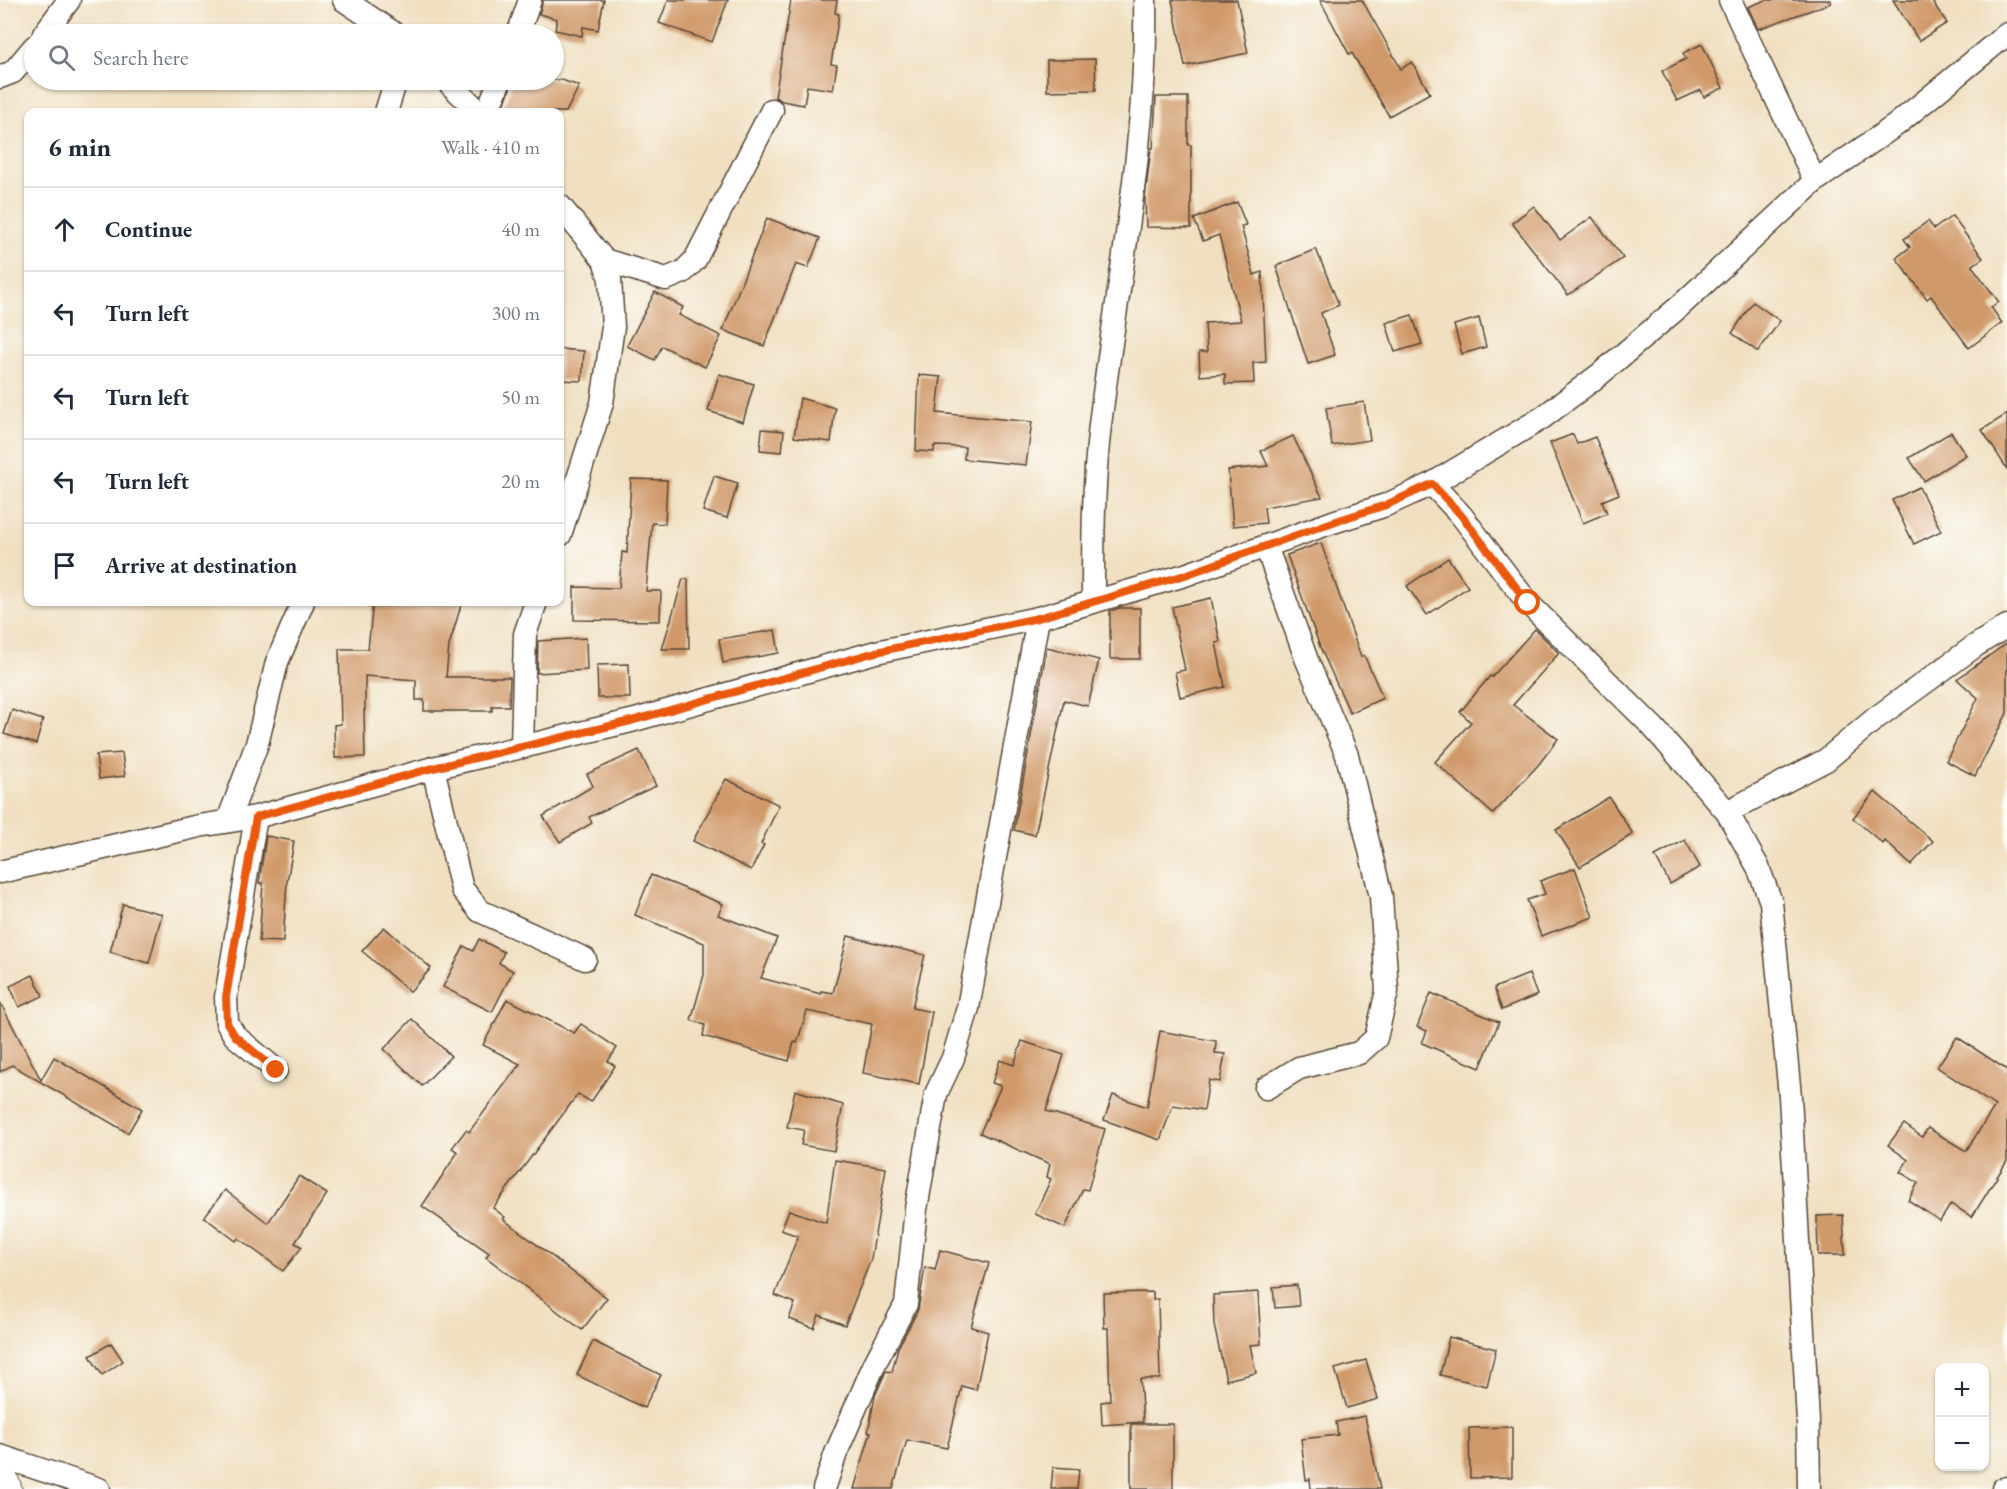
<!DOCTYPE html>
<html lang="en">
<head>
<meta charset="utf-8">
<style>
  body { margin:0; font-family:"EB Garamond",serif; background:#f6f6f7; color:#1f2937 }
  .controls { position:absolute; right:18px; bottom:18px; display:grid; overflow:hidden; border-radius:12px; box-shadow:0 2px 4px #0004 }
  .controls button { width:54px; height:54px; display:grid; place-items:center; padding:0; border:0; border-bottom:2px solid #e0e1e3; background:#fff; color:#1f2937; font:30px sans-serif }
  .stop { position:absolute; width:18px; height:18px; margin:-14px; border:4px solid #ea580c; border-radius:50%; background:#fff }
  .stop.end { background:#ea580c; border-color:#fff; box-shadow:0 2px 6px #0008 }
  .list { margin:0; padding:0; list-style:none }
  h2 { display:flex; justify-content:space-between; align-items:center; height:78px; margin:0; padding:0 24px; font-size:26px }
  h2 small { font-size:20px; font-weight:400; color:#747a83 }
  .list li { display:grid; grid-template-columns:39px 1fr auto; gap:18px; align-items:center; box-sizing:border-box; height:84px; padding:0 24px; border-top:2px solid #e0e1e3 }
  .list b { display:block; font-size:22px; white-space:nowrap }
  .list em { font-size:20px; font-style:normal; color:#747a83 }
  .icon { flex:none; width:33px; height:33px; fill:none; stroke:currentColor; stroke-width:2; stroke-linecap:round; stroke-linejoin:round }
  .map { position:relative; flex:none; width:2007px; height:1489px; overflow:hidden }
  .search { position:absolute; background:#fff; box-shadow:0 2px 4px #0004; left:24px; top:24px; width:540px; height:66px; display:flex; align-items:center; gap:15px; box-sizing:border-box; padding:0 21px; border-radius:33px; color:#747a83; font-size:22px }
  .panel { position:absolute; background:#fff; box-shadow:0 2px 4px #0004; left:24px; top:108px; width:540px; height:498px; border-radius:12px }
  .map>svg:first-child { display:block }
  .building { fill:#d09969 }
  .lines { fill:none; stroke-linecap:round; stroke-linejoin:round }
  .street-casing { stroke:#564536; stroke-width:25 }
  .secondary-casing { stroke:#564536; stroke-width:35 }
  .street { stroke:#fff; stroke-width:22 }
  .secondary { stroke:#fff; stroke-width:33 }
  .route { stroke:#ea580c; stroke-width:8 }
</style>
</head>
<body>
<div class="map">
<svg width="2007" height="1489" viewBox="0 0 2007 1489">
  <rect width="100%" height="100%" fill="#fdfcf7"/>
  <filter id="ink" filterUnits="userSpaceOnUse"><feTurbulence type="fractalNoise" baseFrequency=".0167" numOctaves="2"/><feDisplacementMap in="SourceGraphic" scale="12" xChannelSelector="R" yChannelSelector="G"/><feConvolveMatrix kernelMatrix="1 2 1 2 8 2 1 2 1" color-interpolation-filters="sRGB"/></filter>
  <filter id="wash" filterUnits="userSpaceOnUse"><feTurbulence type="fractalNoise" baseFrequency=".008" numOctaves="4" result="noise"/><feDisplacementMap in="SourceGraphic" scale="24" xChannelSelector="R" yChannelSelector="G"/><feGaussianBlur stdDeviation="1.35" result="paint"/><feColorMatrix in="noise" values="0 0 0 0 0 0 0 0 0 0 0 0 0 0 0 0 0 1.4 0 .05"/><feComposite in="paint" operator="in"/></filter>
  <g filter="url(#wash)">
    <rect width="100%" height="100%" fill="#f0e0c1"/>
    <g id="blocks">
      <g class="building">
        <path d="M 543,0 L 604,0 L 598,30 L 583,27 L 582,36 L 555,30 L 557,19 L 539,14 Z"/>
        <path d="M 668,0 L 728,0 L 712,42 L 659,23 Z"/>
        <path d="M 791,0 L 837,0 L 835,13 L 839,14 L 831,64 L 837,65 L 833,90 L 807,86 L 804,105 L 782,101 L 775,97 Z"/>
        <path d="M 1172,0 L 1237,0 L 1248,53 L 1185,66 Z"/>
        <path d="M 1320,0 L 1362,0 L 1401,69 L 1412,62 L 1430,93 L 1389,116 L 1352,53 L 1349,54 Z"/>
        <path d="M 1766,0 L 1830,0 L 1831,3 L 1758,29 L 1748,7 Z"/>
        <path d="M 1893,0 L 1931,0 L 1947,23 L 1919,41 Z"/>
        <path d="M 1702,44 L 1723,88 L 1704,97 L 1701,90 L 1677,101 L 1662,71 L 1686,59 L 1683,53 Z"/>
        <path d="M 1095,59 L 1096,90 L 1047,91 L 1047,60 Z"/>
        <path d="M 513,80 L 562,80 L 579,86 L 566,112 L 522,112 L 504,106 Z"/>
        <path d="M 1156,97 L 1188,97 L 1188,145 L 1191,145 L 1191,228 L 1146,227 L 1145,198 L 1151,148 L 1153,148 Z"/>
        <path d="M 1237,202 L 1246,225 L 1241,226 L 1254,275 L 1262,272 L 1266,362 L 1253,363 L 1254,383 L 1225,384 L 1225,374 L 1200,376 L 1199,352 L 1207,352 L 1205,323 L 1241,321 L 1219,235 L 1203,241 L 1194,219 Z"/>
        <path d="M 1534,206 L 1560,240 L 1592,217 L 1623,258 L 1568,295 L 1512,223 Z"/>
        <path d="M 1952,216 L 1983,258 L 1972,266 L 1999,302 L 1991,307 L 2002,323 L 1969,348 L 1931,296 L 1927,299 L 1896,258 L 1910,247 L 1904,239 L 1928,221 L 1934,229 Z"/>
        <path d="M 767,218 L 820,238 L 808,268 L 796,264 L 764,346 L 723,330 Z"/>
        <path d="M 1316,249 L 1339,305 L 1321,313 L 1335,355 L 1308,364 L 1276,266 Z"/>
        <path d="M 655,292 L 683,307 L 679,315 L 721,336 L 705,367 L 662,346 L 655,360 L 627,346 Z"/>
        <path d="M 1753,302 L 1780,321 L 1758,352 L 1732,333 Z"/>
        <path d="M 1412,315 L 1422,344 L 1395,352 L 1386,323 Z"/>
        <path d="M 1479,318 L 1486,347 L 1462,354 L 1454,325 Z"/>
        <path d="M 560,349 L 584,351 L 582,381 L 560,380 Z"/>
        <path d="M 719,374 L 754,384 L 743,422 L 708,411 Z"/>
        <path d="M 919,375 L 941,377 L 937,413 L 1032,422 L 1026,465 L 964,459 L 965,447 L 934,446 L 934,452 L 916,451 Z"/>
        <path d="M 800,398 L 835,408 L 831,442 L 794,437 Z"/>
        <path d="M 1364,402 L 1370,440 L 1332,446 L 1326,408 Z"/>
        <path d="M 2007,414 L 2007,469 L 1982,430 Z"/>
        <path d="M 762,429 L 784,431 L 782,452 L 760,450 Z"/>
        <path d="M 1951,432 L 1966,455 L 1924,481 L 1909,458 Z"/>
        <path d="M 1573,434 L 1577,444 L 1595,437 L 1619,494 L 1602,501 L 1607,513 L 1583,523 L 1550,443 Z"/>
        <path d="M 1293,436 L 1322,497 L 1264,507 L 1266,523 L 1233,526 L 1228,470 L 1268,466 L 1261,451 Z"/>
        <path d="M 714,476 L 738,483 L 727,518 L 703,511 Z"/>
        <path d="M 631,479 L 667,480 L 665,524 L 652,523 L 646,591 L 661,591 L 660,621 L 574,620 L 574,587 L 619,588 L 622,552 L 627,553 Z"/>
        <path d="M 1919,487 L 1941,531 L 1914,544 L 1892,500 Z"/>
        <path d="M 1321,543 L 1361,657 L 1364,655 L 1383,698 L 1350,713 L 1320,647 L 1287,555 Z"/>
        <path d="M 1448,558 L 1468,587 L 1427,615 L 1407,586 Z"/>
        <path d="M 683,579 L 688,579 L 689,649 L 662,649 Z"/>
        <path d="M 1211,598 L 1220,642 L 1216,643 L 1225,687 L 1180,697 L 1175,672 L 1185,670 L 1172,607 Z"/>
        <path d="M 373,602 L 462,602 L 449,646 L 446,677 L 510,677 L 509,706 L 492,706 L 492,711 L 424,711 L 424,700 L 416,700 L 416,680 L 365,676 L 365,710 L 364,710 L 365,757 L 335,758 L 334,725 L 341,724 L 339,649 L 368,649 Z"/>
        <path d="M 1120,608 L 1140,608 L 1140,659 L 1110,659 L 1110,611 Z"/>
        <path d="M 1535,629 L 1559,653 L 1513,705 L 1558,739 L 1539,764 L 1493,814 L 1435,762 L 1471,722 L 1460,712 L 1490,676 L 1492,677 Z"/>
        <path d="M 775,630 L 779,653 L 723,663 L 719,639 Z"/>
        <path d="M 586,638 L 587,670 L 537,673 L 538,641 Z"/>
        <path d="M 2007,643 L 2007,713 L 1975,776 L 1946,761 L 1978,698 L 1957,679 Z"/>
        <path d="M 1047,647 L 1099,660 L 1088,706 L 1064,700 L 1035,835 L 1014,830 Z"/>
        <path d="M 629,664 L 630,698 L 598,698 L 597,665 Z"/>
        <path d="M 12,710 L 43,720 L 36,744 L 4,734 Z"/>
        <path d="M 639,750 L 656,786 L 589,817 L 592,823 L 560,842 L 543,816 L 593,786 L 587,774 Z"/>
        <path d="M 122,753 L 125,776 L 99,779 L 96,755 Z"/>
        <path d="M 726,779 L 779,805 L 761,844 L 764,845 L 751,870 L 693,841 Z"/>
        <path d="M 1875,792 L 1933,841 L 1911,865 L 1885,841 L 1883,844 L 1853,818 Z"/>
        <path d="M 1609,797 L 1633,834 L 1580,867 L 1556,830 Z"/>
        <path d="M 266,836 L 294,841 L 287,882 L 283,942 L 259,941 L 263,883 L 259,883 Z"/>
        <path d="M 1685,840 L 1700,867 L 1670,884 L 1655,856 Z"/>
        <path d="M 1575,868 L 1593,917 L 1541,936 L 1527,900 L 1545,894 L 1540,881 Z"/>
        <path d="M 651,875 L 723,904 L 718,915 L 777,938 L 761,978 L 821,994 L 821,991 L 833,993 L 848,936 L 925,955 L 912,1008 L 932,1012 L 919,1084 L 863,1073 L 872,1024 L 807,1011 L 797,1043 L 794,1042 L 789,1061 L 703,1036 L 705,1025 L 691,1020 L 704,975 L 704,943 L 635,915 Z"/>
        <path d="M 123,904 L 162,914 L 149,963 L 110,952 Z"/>
        <path d="M 384,927 L 431,968 L 410,992 L 362,951 Z"/>
        <path d="M 479,939 L 504,952 L 499,963 L 513,971 L 492,1012 L 443,987 L 464,946 L 473,951 Z"/>
        <path d="M 1529,974 L 1537,995 L 1502,1010 L 1494,988 Z"/>
        <path d="M 33,975 L 43,996 L 19,1007 L 10,986 Z"/>
        <path d="M 1431,993 L 1499,1022 L 1480,1068 L 1422,1043 L 1427,1031 L 1417,1027 Z"/>
        <path d="M 507,999 L 574,1033 L 581,1024 L 617,1048 L 608,1061 L 615,1066 L 591,1102 L 578,1094 L 493,1208 L 505,1217 L 503,1219 L 607,1298 L 582,1330 L 486,1257 L 489,1253 L 422,1206 L 458,1152 L 452,1148 L 466,1130 L 469,1132 L 520,1064 L 483,1045 Z"/>
        <path d="M 0,1002 L 41,1080 L 54,1057 L 142,1109 L 128,1133 L 12,1065 L 0,1072 Z"/>
        <path d="M 412,1019 L 451,1056 L 422,1086 L 384,1049 Z"/>
        <path d="M 1160,1031 L 1216,1041 L 1215,1053 L 1225,1054 L 1220,1082 L 1209,1080 L 1204,1110 L 1173,1105 L 1160,1140 L 1104,1120 L 1113,1095 L 1147,1107 Z"/>
        <path d="M 1957,1037 L 2007,1070 L 2007,1161 L 1972,1217 L 1951,1204 L 1940,1221 L 1908,1200 L 1918,1183 L 1900,1172 L 1908,1160 L 1888,1145 L 1904,1124 L 1922,1137 L 1928,1128 L 1966,1151 L 1995,1106 L 1937,1067 Z"/>
        <path d="M 1022,1041 L 1064,1055 L 1046,1111 L 1105,1129 L 1088,1190 L 1083,1189 L 1065,1228 L 1035,1214 L 1051,1179 L 1047,1177 L 1050,1164 L 980,1133 L 1001,1086 L 992,1083 L 1000,1060 L 1014,1065 Z"/>
        <path d="M 795,1090 L 843,1105 L 834,1151 L 801,1145 L 804,1130 L 787,1127 Z"/>
        <path d="M 835,1160 L 886,1168 L 871,1259 L 845,1325 L 819,1315 L 814,1328 L 789,1319 L 795,1303 L 775,1295 L 798,1236 L 781,1230 L 789,1210 L 826,1223 Z"/>
        <path d="M 299,1176 L 327,1194 L 295,1243 L 302,1247 L 283,1271 L 238,1238 L 236,1241 L 204,1217 L 225,1190 L 268,1223 Z"/>
        <path d="M 1843,1215 L 1845,1255 L 1818,1255 L 1817,1216 Z"/>
        <path d="M 940,1250 L 989,1263 L 971,1327 L 988,1332 L 976,1390 L 962,1386 L 947,1448 L 907,1440 L 893,1489 L 854,1489 L 871,1432 L 868,1432 L 875,1396 L 886,1371 L 892,1372 L 898,1348 L 918,1310 L 925,1267 L 935,1270 Z"/>
        <path d="M 1297,1285 L 1299,1306 L 1275,1308 L 1273,1287 Z"/>
        <path d="M 1153,1292 L 1153,1300 L 1158,1299 L 1160,1379 L 1140,1379 L 1143,1422 L 1102,1425 L 1101,1402 L 1110,1401 L 1108,1328 L 1104,1328 L 1103,1293 Z"/>
        <path d="M 1258,1292 L 1261,1344 L 1250,1345 L 1256,1373 L 1226,1380 L 1214,1325 L 1213,1295 Z"/>
        <path d="M 1449,1337 L 1496,1349 L 1487,1386 L 1440,1375 Z"/>
        <path d="M 593,1341 L 661,1375 L 644,1408 L 577,1375 Z"/>
        <path d="M 111,1343 L 123,1361 L 102,1375 L 90,1356 Z"/>
        <path d="M 1366,1360 L 1378,1399 L 1347,1408 L 1335,1369 Z"/>
        <path d="M 1365,1416 L 1380,1489 L 1311,1489 L 1310,1479 L 1306,1480 L 1301,1439 L 1338,1435 L 1336,1422 Z"/>
        <rect x="1131" y="1424" width="42" height="65"/>
        <path d="M 1512,1427 L 1512,1477 L 1470,1478 L 1469,1428 Z"/>
        <path d="M 1053,1467 L 1079,1469 L 1077,1489 L 1051,1489 Z"/>
      </g>
    </g>
  </g>
  <g filter="url(#ink)">
    <use href="#blocks" fill-opacity="0" stroke="#564536" stroke-width="1.5"/>
    <g class="lines">
      <defs>
        <g id="street">
          <path d="M 344,0 L 395,34"/>
          <path d="M 1730,0 L 1815,181"/>
          <path d="M 44,34 L 69,0"/>
          <path d="M 518,34 L 530,0"/>
          <path d="M 0,77 L 13,72 L 34,47"/>
          <path d="M 446,80 L 479,112"/>
          <path d="M 386,112 L 396,80"/>
          <path d="M 487,112 L 500,80"/>
          <path d="M 560,206 L 604,260 L 610,279 L 613,327 L 602,403 L 560,535"/>
          <path d="M 604,260 L 666,279 L 683,272 L 695,260 L 772,110"/>
          <path d="M 1432,484 L 1461,515 L 1528,603 L 1653,727 L 1727,812 L 1758,867 L 1771,902 L 1790,1096 L 1808,1422 L 1809,1489"/>
          <path d="M 1093,602 C 1093,543 1093,484 1100,425 C 1117,283 1148,143 1145,0"/>
          <path d="M 522,747 L 525,634 L 536,602"/>
          <path d="M 433,768 L 462,889 L 480,911 L 585,959"/>
          <path d="M 1727,812 L 1826,760 L 1876,718 L 1975,646 L 2007,626"/>
          <path d="M 256,817 L 226,997 L 227,1023 L 235,1036 L 276,1070"/>
          <path d="M 228,821 L 257,744 L 277,662 L 303,602"/>
          <path d="M 0,872 L 199,826 L 256,817 L 433,768 L 631,721 L 876,652 L 1038,618 L 1185,575 L 1333,522 L 1386,505 L 1432,484 L 1542,418 L 1599,375 L 1680,306 L 1815,181 L 1896,125 L 2007,34"/>
          <path d="M 1266,1088 L 1299,1068 L 1359,1053 L 1376,1038 L 1387,991 L 1381,896 L 1347,755 L 1306,658 L 1266,546"/>
          <path d="M 0,1456 L 99,1489"/>
          <path d="M 824,1489 L 836,1453 L 875,1363 L 906,1304 L 916,1209 L 936,1094 L 953,1058 L 968,1008 L 1038,618"/>
          <path d="M 2003,1489 L 2007,1488"/>
        </g>
        <path id="secondary" d="M 0,1476 L 5,1489"/>
      </defs>
      <use href="#street" class="street-casing"/>
      <use href="#secondary" class="secondary-casing"/>
      <use href="#street" class="street"/>
      <use href="#secondary" class="secondary"/>
    </g>
  </g>
  <g class="lines" filter="url(#ink)">
    <path class="route" d="M 276,1070 L 235,1036 L 227,1023 L 226,997 L 256,817 L 433,768 L 631,721 L 876,652 L 1038,618 L 1185,575 L 1333,522 L 1386,505 L 1432,484 L 1461,515 L 1528,603"/>
  </g>
</svg>
<div class="controls">
<button>+</button>
<button>−</button>
</div>
<div class="stop" style="left:1528px;top:603px"></div>
<div class="stop end" style="left:276px;top:1070px"></div>
<div class="search"><svg class="icon" aria-label="search" viewBox="0 0 24 24"><circle cx="10" cy="10" r="6"/><path d="M15 15l6 6"/></svg>Search here</div>
<section class="panel">
<h2>6 min<small>Walk · 410 m</small></h2>
<ul class="list">
<li><svg class="icon" aria-label="ahead" viewBox="0 0 24 24"><path d="M12 20V5M6 11l6-6 6 6"/></svg><div><b>Continue</b></div><em>40 m</em></li>
<li><svg class="icon" aria-label="left" viewBox="0 0 24 24"><path d="M17 20v-9H6M10 6l-5 5 5 5"/></svg><div><b>Turn left</b></div><em>300 m</em></li>
<li><svg class="icon" aria-label="left" viewBox="0 0 24 24"><path d="M17 20v-9H6M10 6l-5 5 5 5"/></svg><div><b>Turn left</b></div><em>50 m</em></li>
<li><svg class="icon" aria-label="left" viewBox="0 0 24 24"><path d="M17 20v-9H6M10 6l-5 5 5 5"/></svg><div><b>Turn left</b></div><em>20 m</em></li>
<li><svg class="icon" aria-label="arrive" viewBox="0 0 24 24"><path d="M6 21V4h12l-3 4 3 4H6"/></svg><div><b>Arrive at destination</b></div></li>
</ul>
</section>
</div>
</body>
</html>
